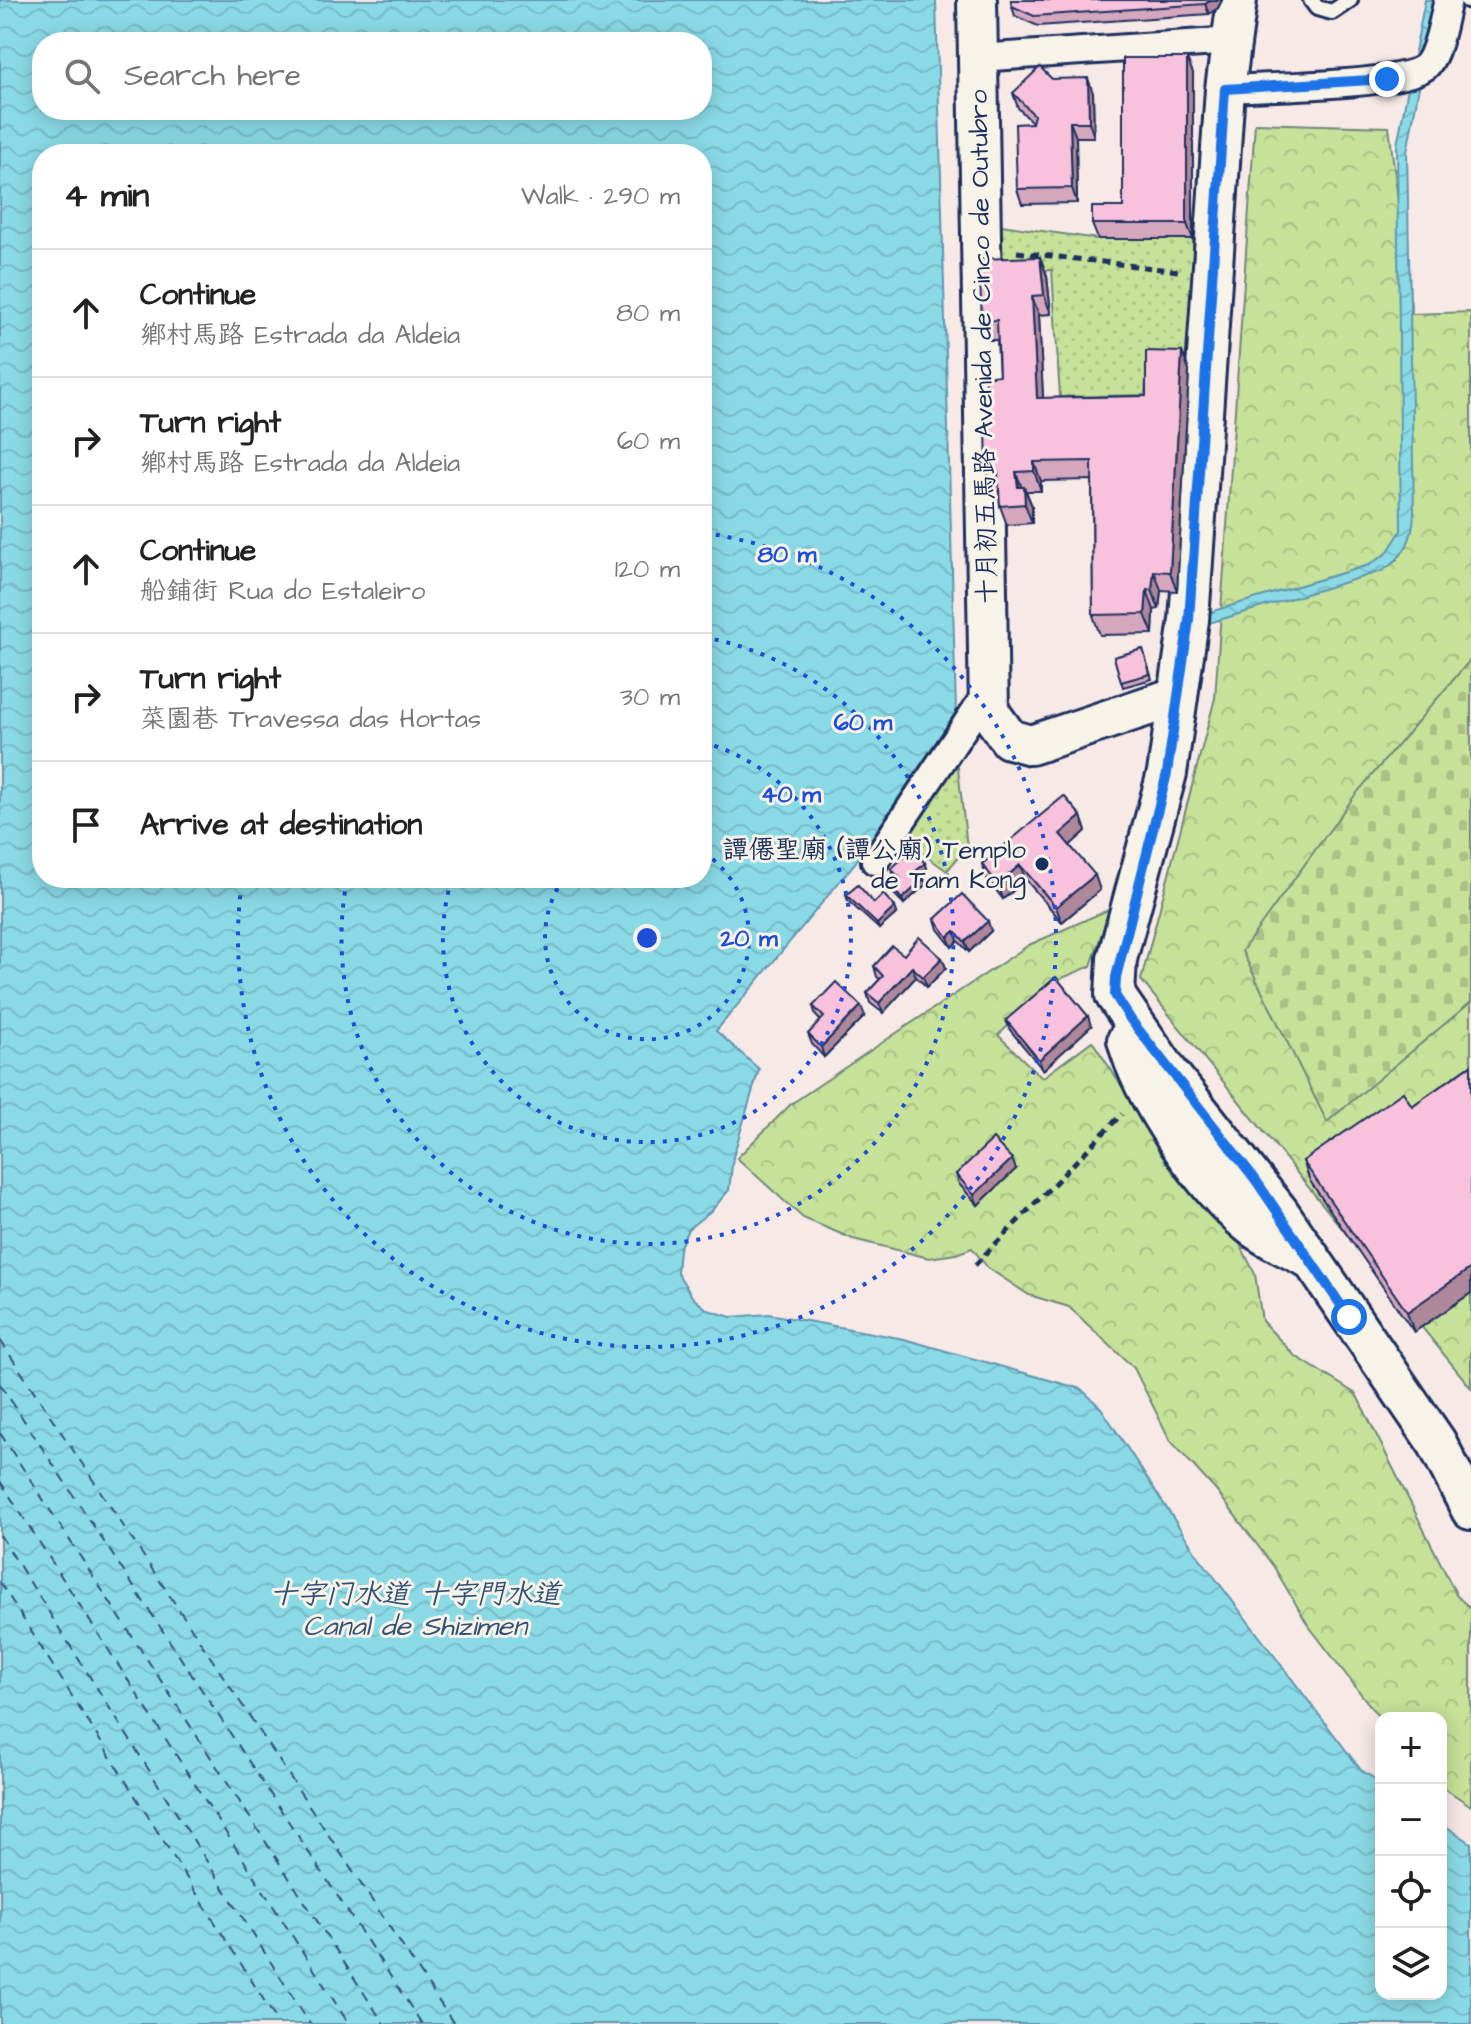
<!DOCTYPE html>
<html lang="en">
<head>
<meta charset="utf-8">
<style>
  body { margin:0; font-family:"Architects Daughter","LXGW WenKai TC",sans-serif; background:#f6f6f6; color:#222 }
  .controls { position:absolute; right:24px; bottom:24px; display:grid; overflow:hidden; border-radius:16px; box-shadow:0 4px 20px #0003 }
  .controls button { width:72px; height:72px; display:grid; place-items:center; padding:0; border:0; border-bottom:2px solid #e0e0e0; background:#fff; color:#222; font:40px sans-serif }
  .stop { position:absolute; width:24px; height:24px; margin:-18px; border:6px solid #1a73e8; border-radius:50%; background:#fff }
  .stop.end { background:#1a73e8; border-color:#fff; box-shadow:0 2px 8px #0008 }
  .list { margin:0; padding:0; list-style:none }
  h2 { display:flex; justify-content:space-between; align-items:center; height:104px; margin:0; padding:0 32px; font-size:34px }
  h2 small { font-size:26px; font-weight:400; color:#767676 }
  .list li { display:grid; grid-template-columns:52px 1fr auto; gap:24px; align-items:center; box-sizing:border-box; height:128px; padding:0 32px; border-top:2px solid #e0e0e0 }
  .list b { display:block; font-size:30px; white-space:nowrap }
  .list p { margin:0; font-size:26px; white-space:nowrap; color:#767676 }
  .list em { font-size:26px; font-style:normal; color:#767676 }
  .icon { flex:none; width:44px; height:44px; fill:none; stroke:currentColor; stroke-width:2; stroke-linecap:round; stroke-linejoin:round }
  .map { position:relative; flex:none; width:1471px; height:2024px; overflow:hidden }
  .search { position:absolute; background:#fff; box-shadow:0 4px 20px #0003; left:32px; top:32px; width:680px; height:88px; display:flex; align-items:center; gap:20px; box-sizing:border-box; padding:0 28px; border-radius:32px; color:#767676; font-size:30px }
  .panel { position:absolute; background:#fff; box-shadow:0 4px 20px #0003; left:32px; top:144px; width:680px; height:744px; border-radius:32px }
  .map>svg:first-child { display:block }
  .grass { fill:url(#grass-dots); stroke:#70887b; stroke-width:2 }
  .forest { fill:url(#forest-crowns); stroke:#70887b; stroke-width:2 }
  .cemetery { fill:url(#cemetery-stones); stroke:#70887b; stroke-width:2 }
  .water { fill:url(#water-waves); stroke:#5e96b0; stroke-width:2; fill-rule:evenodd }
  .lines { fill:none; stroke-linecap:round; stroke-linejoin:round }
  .ferry { stroke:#315179; stroke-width:2; stroke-dasharray:10 8; stroke-linecap:butt }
  .lane-casing { stroke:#1b2f5e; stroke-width:20 }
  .street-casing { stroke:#1b2f5e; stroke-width:32 }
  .secondary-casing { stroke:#1b2f5e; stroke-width:44 }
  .path { stroke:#1b2f5e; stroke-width:5; stroke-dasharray:8 6; stroke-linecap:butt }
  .lane { stroke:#f7f3e8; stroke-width:14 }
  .street { stroke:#f7f3e8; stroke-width:26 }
  .secondary { stroke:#f7f3e8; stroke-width:38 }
  .wall { fill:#d5a7bd; stroke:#1b2f5e; stroke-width:2 }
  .shaded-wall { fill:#ae889a; stroke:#1b2f5e; stroke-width:2 }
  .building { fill:#f8c2dc; stroke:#1b2f5e; stroke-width:2 }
  .route { stroke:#1a73e8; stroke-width:10 }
  .ring { fill:none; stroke:#1d4ed8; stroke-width:4; stroke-dasharray:4 8 }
  .poi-dot { fill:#1b2f5e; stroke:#f7f3e8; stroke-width:3 }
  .labels { text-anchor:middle; stroke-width:6; stroke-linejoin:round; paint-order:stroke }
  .street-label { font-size:26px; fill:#1b2f5e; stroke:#f7f3e8 }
  .poi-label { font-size:26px; fill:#1b2f5e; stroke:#f7f3e8; text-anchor:end }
  .water-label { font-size:28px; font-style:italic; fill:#315179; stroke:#f7f3e8 }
  .centre { fill:#1d4ed8; stroke:#f7f3e8; stroke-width:4 }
  .ring-label { font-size:24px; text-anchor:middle; font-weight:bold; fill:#1d4ed8; stroke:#f7f3e8; stroke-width:6; stroke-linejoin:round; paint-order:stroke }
</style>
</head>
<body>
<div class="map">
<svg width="1471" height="2024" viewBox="0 0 1471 2024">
  <defs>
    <pattern id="grass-dots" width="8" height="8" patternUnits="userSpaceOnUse" patternTransform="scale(2)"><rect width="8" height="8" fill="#c6e198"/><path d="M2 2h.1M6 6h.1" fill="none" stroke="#aac185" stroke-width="1.8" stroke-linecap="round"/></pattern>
    <pattern id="forest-crowns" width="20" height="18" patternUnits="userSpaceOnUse" patternTransform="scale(2)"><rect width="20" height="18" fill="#c6e198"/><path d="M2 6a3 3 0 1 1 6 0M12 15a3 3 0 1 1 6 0" fill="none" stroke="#aac185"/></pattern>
    <pattern id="cemetery-stones" width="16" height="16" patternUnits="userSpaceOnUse" patternTransform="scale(2)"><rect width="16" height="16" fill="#c6e198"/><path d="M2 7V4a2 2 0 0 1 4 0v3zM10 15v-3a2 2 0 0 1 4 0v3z" fill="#aac185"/></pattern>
    <pattern id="water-waves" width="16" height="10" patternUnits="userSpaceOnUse" patternTransform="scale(2)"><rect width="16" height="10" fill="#8adae6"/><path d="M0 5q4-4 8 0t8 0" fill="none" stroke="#76bbc8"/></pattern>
  </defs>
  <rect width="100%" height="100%" fill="#f7e9e6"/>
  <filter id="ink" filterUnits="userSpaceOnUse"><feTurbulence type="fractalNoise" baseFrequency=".0125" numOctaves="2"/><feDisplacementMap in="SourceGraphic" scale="16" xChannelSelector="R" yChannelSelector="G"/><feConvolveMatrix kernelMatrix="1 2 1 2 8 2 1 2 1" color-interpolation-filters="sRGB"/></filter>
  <g filter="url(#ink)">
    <g class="grass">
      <path d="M 980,222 L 1098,239 L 1193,239 L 1193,365 L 1147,366 L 1145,395 L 1060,397 L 1052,270 L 983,271 Z"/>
      <path d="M 956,751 L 967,847 L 947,871 L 902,839 Z"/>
    </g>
    <g class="forest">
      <path d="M 1255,123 L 1389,127 L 1412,314 L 1471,312 L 1471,1388 L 1141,980 L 1215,698 Z"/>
      <path d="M 1110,909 L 1091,966 L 1062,978 L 998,1035 L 1042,1078 L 1092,1041 L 1160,1144 L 1233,1230 L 1255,1274 L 1262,1321 L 1294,1355 L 1356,1394 L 1457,1596 L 1471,1609 L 1471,1806 L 1441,1786 L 1441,1718 L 1381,1720 L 1308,1625 L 1274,1567 L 1218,1493 L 1170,1440 L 1134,1368 L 1069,1307 L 1029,1295 L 988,1268 L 972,1248 L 956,1254 L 929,1258 L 853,1239 L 803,1218 L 737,1158 L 791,1104 L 898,1032 L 1029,945 Z"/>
    </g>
    <path class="cemetery" d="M 1471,659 L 1471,1002 L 1327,1122 L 1242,951 L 1355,795 Z"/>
    <g class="water">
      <path d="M 0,0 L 936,0 L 956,712 L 855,863 L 716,1031 L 759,1069 L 733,1157 L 729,1190 L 712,1210 L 688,1229 L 679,1249 L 677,1272 L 693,1298 L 708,1310 L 731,1317 L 769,1314 L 904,1339 L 1081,1389 L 1101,1408 L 1196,1553 L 1361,1770 L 1381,1783 L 1381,1994 L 1441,1994 L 1441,1823 L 1471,1843 L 1471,2024 L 0,2024 ZM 702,42 L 702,110 L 42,110 L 42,42 ZM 702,154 L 702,878 L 42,878 L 42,154 Z"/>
      <path d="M 1425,0 L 1435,0 L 1407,152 L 1414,513 C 1413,539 1405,557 1382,571 L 1196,627 L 1196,616 L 1369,565 L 1387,553 L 1401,531 L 1397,145 Z"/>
    </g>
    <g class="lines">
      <g class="ferry">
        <path d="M 0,1340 L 454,2024"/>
        <path d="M 0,1384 L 422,2024"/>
        <path d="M 0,1433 L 384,2024"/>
        <path d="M 0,1481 L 349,2024"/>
        <path d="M 0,1535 L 310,2024"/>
        <path d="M 0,1582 L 279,2024"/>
      </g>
      <defs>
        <g id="lane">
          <path d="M 1311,0 L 1317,8 L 1332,12 L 1350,0"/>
          <path d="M 1467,0 L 1471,1"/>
        </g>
        <g id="street">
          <path d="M 977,58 L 1233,41"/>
          <path d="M 1225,89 C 1259,87 1408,86 1427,65 C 1439,51 1443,18 1448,0"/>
          <path d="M 875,861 L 987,693"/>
        </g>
        <g id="secondary">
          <path d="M 977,0 L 989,711 L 1009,739 L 1031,745 L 1178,696"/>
          <path d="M 1237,0 L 1225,89 L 1189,620 L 1167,773 L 1117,959 L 1115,995 L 1168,1072 L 1279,1212 L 1437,1443 L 1471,1510"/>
          <path d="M 1127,1040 C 1142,1097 1204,1188 1250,1225 C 1266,1238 1285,1246 1304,1256"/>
        </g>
      </defs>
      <use href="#lane" class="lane-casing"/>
      <use href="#street" class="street-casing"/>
      <use href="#secondary" class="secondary-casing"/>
      <g class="path">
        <path d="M 1017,252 L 1178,271"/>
        <path d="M 975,1265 L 1122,1114"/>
      </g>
      <use href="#lane" class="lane"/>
      <use href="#street" class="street"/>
      <use href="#secondary" class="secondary"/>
    </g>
    <g class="wall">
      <path d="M 1011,0 L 1222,0 L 1218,8 L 1209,14 L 1038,26 L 1015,16 L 1012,6 Z"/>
      <path d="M 1193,73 L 1193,239 L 1098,239 L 1092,224 L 1123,207 Z"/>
      <path d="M 1052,79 L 1093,93 L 1094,137 L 1076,137 L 1077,203 L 1022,204 L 1017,189 L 1032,122 L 1018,108 L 1013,93 Z"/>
      <path d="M 1040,257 L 1047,276 L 1051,314 L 1039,315 L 1043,398 L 1146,396 L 1182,352 L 1189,371 L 1177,591 L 1161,590 L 1159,609 L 1154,610 L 1153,634 L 1100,635 L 1093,615 L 1092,480 L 1041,481 L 1041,491 L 1026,491 L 1032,506 L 1032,523 L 1007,525 L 1000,506 L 999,491 L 994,491 L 987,472 L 999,375 L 997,340 L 989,340 L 982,321 Z"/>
      <path d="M 1143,649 L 1152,679 L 1123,687 L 1114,657 Z"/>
      <path d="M 1086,831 L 1070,845 L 1100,890 L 1062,922 L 1026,880 L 1003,899 L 987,879 L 982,864 Z"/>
      <path d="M 925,863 L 927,868 L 920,875 L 926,884 L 904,904 L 893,893 L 892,888 L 899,880 L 893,874 L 891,869 Z"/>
      <path d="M 846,895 L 874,903 L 897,913 L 879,929 L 848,901 Z"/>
      <path d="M 935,919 L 991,931 L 969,952 L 958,941 L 952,947 L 938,929 Z"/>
      <path d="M 904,955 L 942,958 L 946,968 L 927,987 L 916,977 L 883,1013 L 870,1003 L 867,993 L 880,979 L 877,977 L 874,966 Z"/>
      <path d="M 813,1006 L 865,1016 L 824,1057 L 812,1044 L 808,1034 L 821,1021 L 816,1016 Z"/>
      <path d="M 1006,1020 L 1091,1026 L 1043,1070 L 1010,1030 Z"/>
      <path d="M 1471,1065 L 1471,1293 L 1414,1332 L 1310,1181 L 1303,1161 L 1412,1106 Z"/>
      <path d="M 1016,1169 L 978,1205 L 959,1184 L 956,1174 Z"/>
    </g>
    <g class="shaded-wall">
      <path d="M 1211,0 L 1222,0 L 1218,8 L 1209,14 L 1205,4 Z"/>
      <path d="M 1187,58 L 1193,73 L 1193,239 L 1187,224 Z"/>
      <path d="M 1088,78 L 1093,93 L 1094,137 L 1089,122 Z"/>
      <path d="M 1070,122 L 1076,137 L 1077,203 L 1072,188 Z"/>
      <path d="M 1040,257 L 1047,276 L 1051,314 L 1044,295 Z"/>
      <path d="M 1032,296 L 1039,315 L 1044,418 L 1037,398 Z"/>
      <path d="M 1182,352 L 1189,371 L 1177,591 L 1170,572 Z"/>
      <path d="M 1034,462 L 1041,481 L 1041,491 L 1034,471 Z"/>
      <path d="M 1016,472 L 1023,491 L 1025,506 L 1018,487 Z"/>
      <path d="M 1024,487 L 1032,506 L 1032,523 L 1025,504 Z"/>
      <path d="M 1154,571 L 1161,590 L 1159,609 L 1152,590 Z"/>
      <path d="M 1147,590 L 1154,610 L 1153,634 L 1145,614 Z"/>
      <path d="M 1081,816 L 1086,831 L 1066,849 L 1060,834 Z"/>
      <path d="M 925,863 L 927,868 L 918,876 L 916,871 Z"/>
      <path d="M 1020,865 L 1026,880 L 1003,899 L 998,884 Z"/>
      <path d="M 1095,875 L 1100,890 L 1062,922 L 1056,907 Z"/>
      <path d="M 924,879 L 926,884 L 904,904 L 902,899 Z"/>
      <path d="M 895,907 L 897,913 L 879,929 L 877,924 Z"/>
      <path d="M 988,921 L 991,931 L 969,952 L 965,942 Z"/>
      <path d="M 955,931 L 958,941 L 952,947 L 948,937 Z"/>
      <path d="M 942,958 L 946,968 L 927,987 L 923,977 Z"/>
      <path d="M 912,967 L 916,977 L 883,1013 L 879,1003 Z"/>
      <path d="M 861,1006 L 865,1016 L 824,1057 L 821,1047 Z"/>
      <path d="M 1088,1016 L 1091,1026 L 1043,1070 L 1039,1060 Z"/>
      <path d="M 1012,1159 L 1016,1169 L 978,1205 L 974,1195 Z"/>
      <path d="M 1471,1268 L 1471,1293 L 1414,1332 L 1407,1312 Z"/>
    </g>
    <g class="building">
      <path d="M 1011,0 L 1211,0 L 1205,4 L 1034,16 L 1012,6 Z"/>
      <path d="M 1123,58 L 1187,58 L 1187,224 L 1092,224 L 1092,207 L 1123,207 Z"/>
      <path d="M 1040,67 L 1052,79 L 1088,78 L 1089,122 L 1070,122 L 1072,188 L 1017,189 L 1015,124 L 1032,123 L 1034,115 L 1013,93 Z"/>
      <path d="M 1040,257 L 1044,295 L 1032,296 L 1037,398 L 1146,396 L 1146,351 L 1182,352 L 1170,572 L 1154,571 L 1152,590 L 1147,590 L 1145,614 L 1093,615 L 1092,461 L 1034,462 L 1034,471 L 1016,472 L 1018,487 L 1024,487 L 1025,504 L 1000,506 L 998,472 L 987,472 L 985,377 L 999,375 L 997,320 L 982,321 L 979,259 Z"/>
      <path d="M 1143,649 L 1150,674 L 1121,682 L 1114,657 Z"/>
      <path d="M 1064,796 L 1081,816 L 1060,834 L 1095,875 L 1056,907 L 1020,865 L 998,884 L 982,864 Z"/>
      <path d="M 912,849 L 925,863 L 916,871 L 924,879 L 902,899 L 892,888 L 901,879 L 891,869 Z"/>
      <path d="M 858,885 L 874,903 L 883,894 L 895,907 L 877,924 L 846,895 Z"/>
      <path d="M 962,894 L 988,921 L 965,942 L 955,931 L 948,937 L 935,919 Z"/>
      <path d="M 919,937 L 942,958 L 923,977 L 912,967 L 879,1003 L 867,993 L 883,976 L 874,966 L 892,946 L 904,955 Z"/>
      <path d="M 1056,977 L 1088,1016 L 1039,1060 L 1006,1020 Z"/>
      <path d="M 836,982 L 861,1006 L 821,1047 L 808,1034 L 824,1017 L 813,1006 Z"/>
      <path d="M 1471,1065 L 1471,1268 L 1407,1312 L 1303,1161 L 1403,1092 L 1412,1106 Z"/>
      <path d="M 993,1139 L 1012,1159 L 974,1195 L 956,1174 Z"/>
    </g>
  </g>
  <g class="lines" filter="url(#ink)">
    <path class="route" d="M 1349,1317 L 1255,1179 L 1131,1020 L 1115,995 L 1116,977 L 1167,773 L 1189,620 L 1225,89 L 1387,79"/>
  </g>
  <g class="ring">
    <path d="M703 852A102 102 0 1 1 564 878"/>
    <path d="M703 742A204 204 0 1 1 452 878"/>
    <path d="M703 637A306 306 0 1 1 347 880"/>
    <path d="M704 533A409 409 0 1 1 242 881"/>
  </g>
  <circle class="poi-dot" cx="1042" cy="864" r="8"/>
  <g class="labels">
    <g class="street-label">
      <text transform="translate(982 347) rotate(-91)" y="9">十月初五馬路 Avenida de Cinco de Outubro</text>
    </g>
    <g class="poi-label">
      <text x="1026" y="858">譚僊聖廟 (譚公廟) Templo<tspan x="1026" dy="30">de Tam Kong</tspan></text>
    </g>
    <g class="water-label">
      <text x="415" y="1603">十字门水道 十字門水道<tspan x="415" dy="32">Canal de Shizimen</tspan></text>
    </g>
  </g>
  <circle cx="647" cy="938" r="12" class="centre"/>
  <g class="ring-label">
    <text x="787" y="562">80 m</text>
    <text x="863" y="730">60 m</text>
    <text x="791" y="802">40 m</text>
    <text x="749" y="946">20 m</text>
  </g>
</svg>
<div class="controls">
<button>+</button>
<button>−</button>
<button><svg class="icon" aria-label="locate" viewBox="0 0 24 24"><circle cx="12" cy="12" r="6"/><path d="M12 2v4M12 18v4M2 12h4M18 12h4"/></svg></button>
<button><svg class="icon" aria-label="layers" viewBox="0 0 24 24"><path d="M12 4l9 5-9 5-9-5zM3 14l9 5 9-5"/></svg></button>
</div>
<div class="stop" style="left:1349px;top:1317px"></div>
<div class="stop end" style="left:1387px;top:79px"></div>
<div class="search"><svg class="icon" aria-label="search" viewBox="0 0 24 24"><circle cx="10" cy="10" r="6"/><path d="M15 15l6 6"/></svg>Search here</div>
<section class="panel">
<h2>4 min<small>Walk · 290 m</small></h2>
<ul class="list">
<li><svg class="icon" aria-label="ahead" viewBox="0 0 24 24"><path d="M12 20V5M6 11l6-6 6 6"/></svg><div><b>Continue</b><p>鄉村馬路 Estrada da Aldeia</p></div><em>80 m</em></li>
<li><svg class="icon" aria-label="right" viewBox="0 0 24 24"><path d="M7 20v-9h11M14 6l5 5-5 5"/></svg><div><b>Turn right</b><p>鄉村馬路 Estrada da Aldeia</p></div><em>60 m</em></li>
<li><svg class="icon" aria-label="ahead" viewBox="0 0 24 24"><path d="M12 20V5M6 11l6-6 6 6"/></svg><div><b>Continue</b><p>船鋪街 Rua do Estaleiro</p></div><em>120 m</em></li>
<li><svg class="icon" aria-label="right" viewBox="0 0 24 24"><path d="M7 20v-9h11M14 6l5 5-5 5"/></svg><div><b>Turn right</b><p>菜園巷 Travessa das Hortas</p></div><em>30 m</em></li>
<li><svg class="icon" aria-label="arrive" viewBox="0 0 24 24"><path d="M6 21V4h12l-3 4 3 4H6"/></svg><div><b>Arrive at destination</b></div></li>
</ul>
</section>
</div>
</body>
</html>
